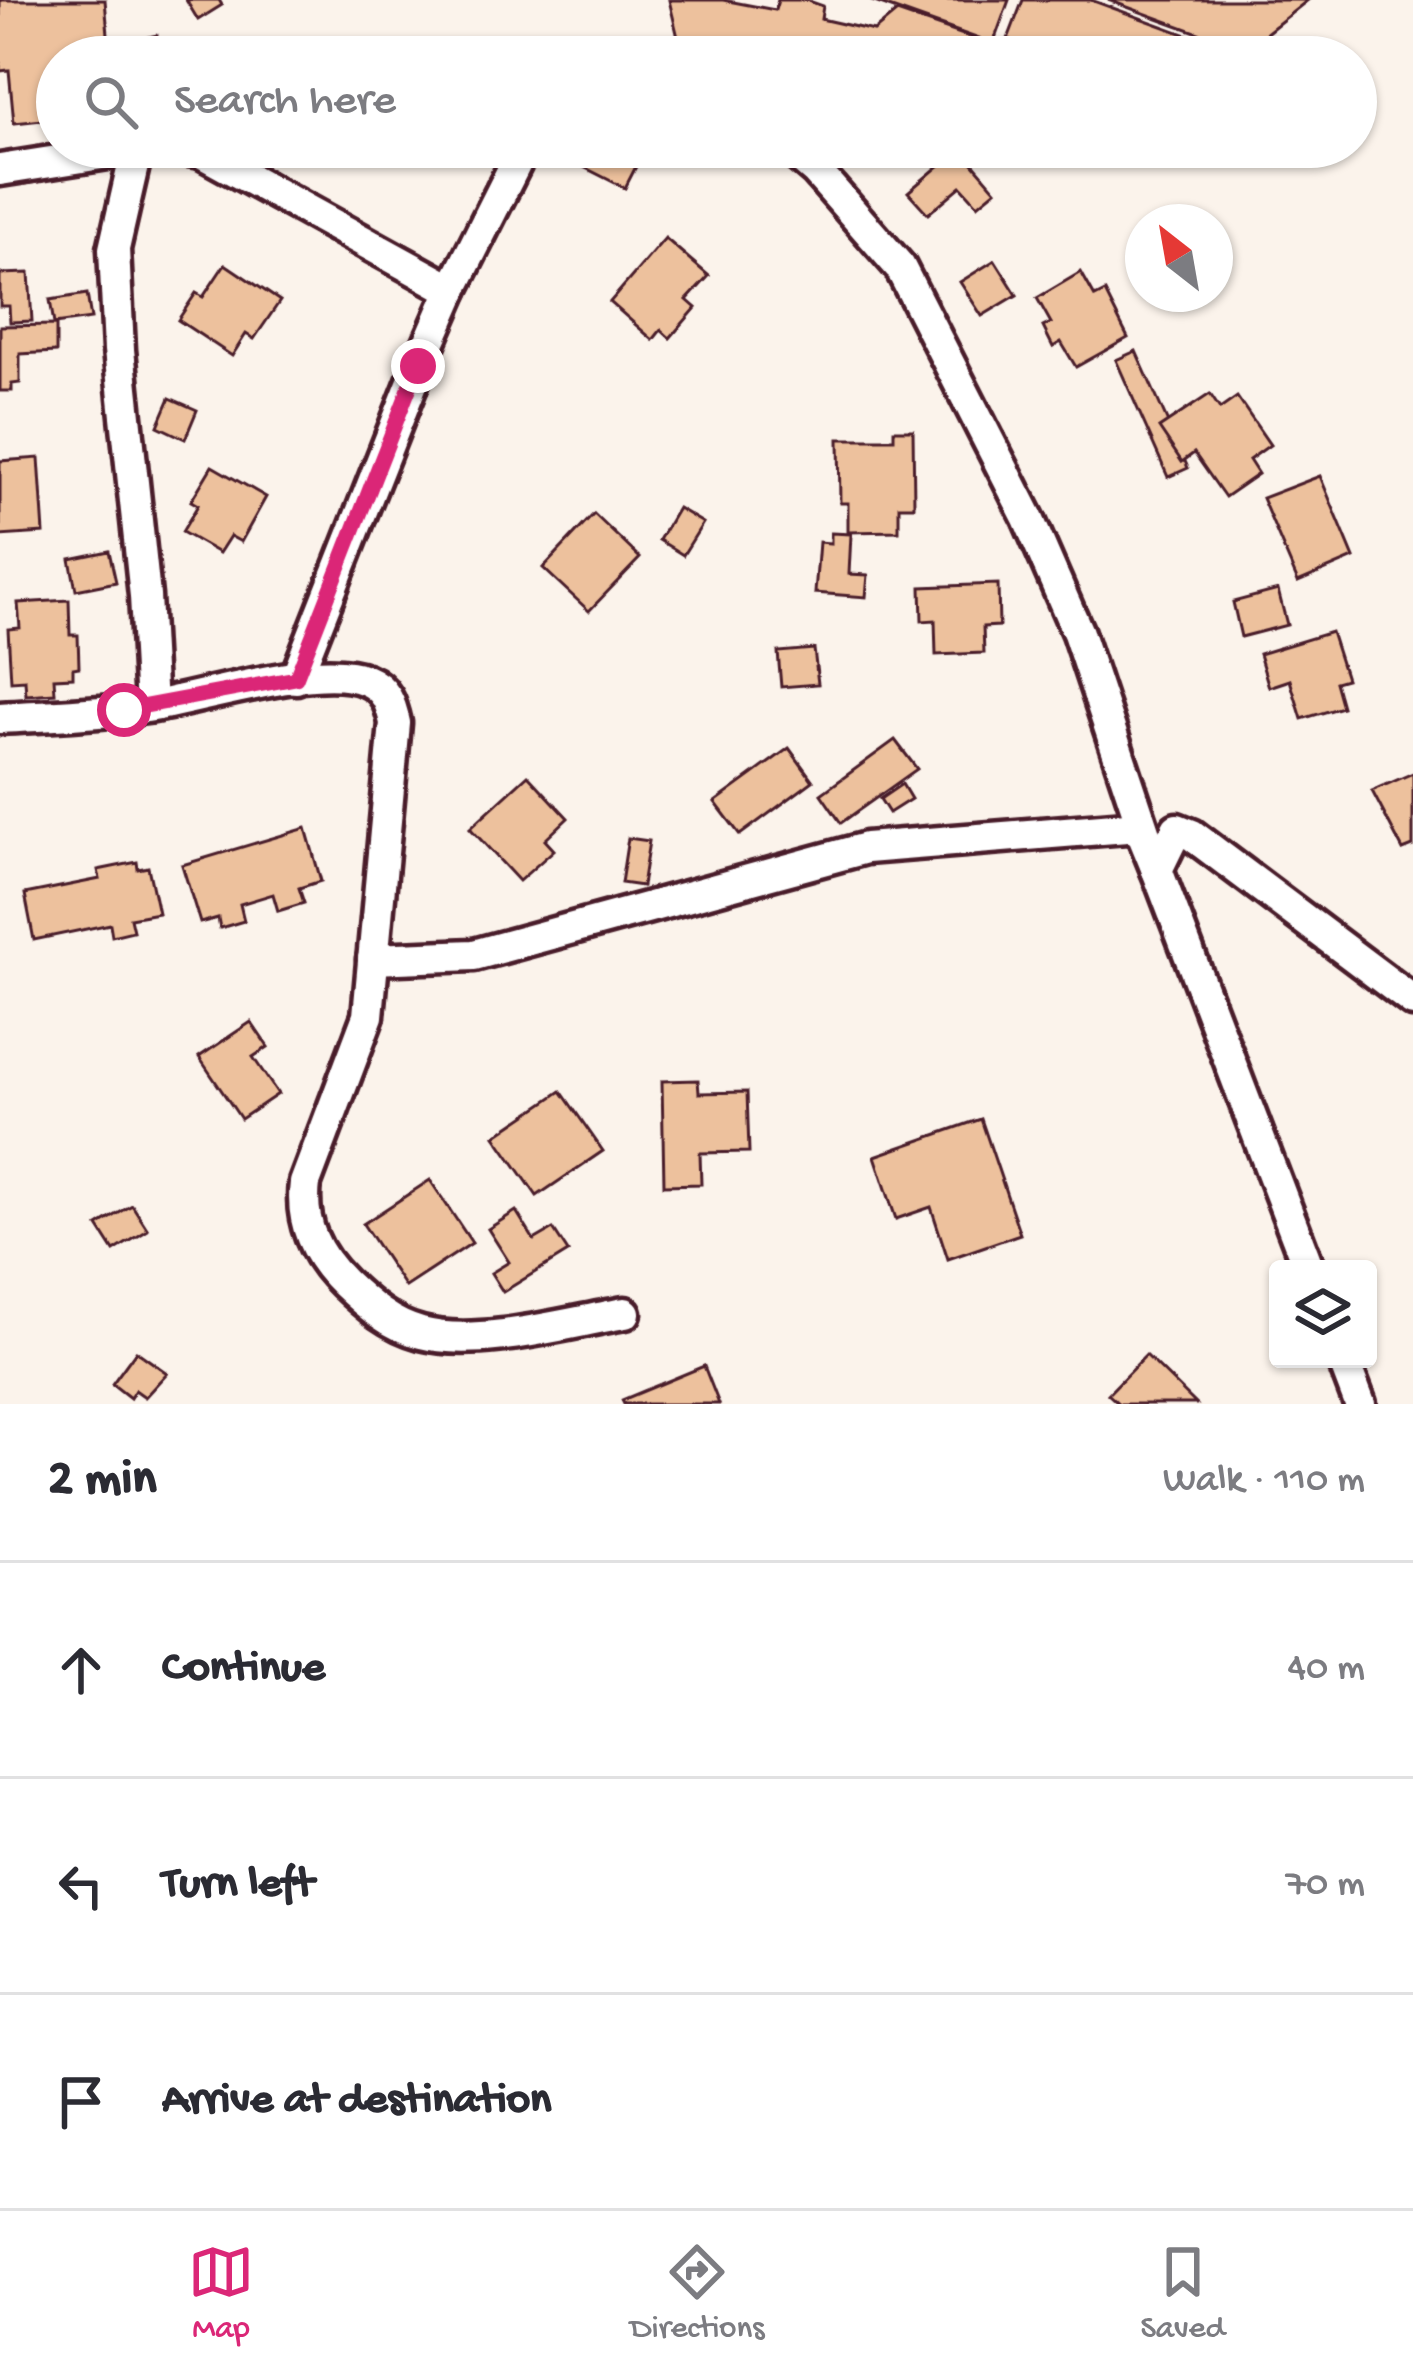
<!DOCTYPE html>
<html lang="en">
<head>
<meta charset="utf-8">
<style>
  body { margin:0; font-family:"Gochi Hand",sans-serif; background:#f7f7f7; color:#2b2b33 }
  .controls { position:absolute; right:36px; bottom:36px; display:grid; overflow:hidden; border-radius:12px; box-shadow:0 3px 9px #0004 }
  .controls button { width:108px; height:108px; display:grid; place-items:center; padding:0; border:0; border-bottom:3px solid #e1e1e2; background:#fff; color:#2b2b33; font:60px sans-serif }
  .compass { position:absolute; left:1125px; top:204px; width:108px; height:108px; border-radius:50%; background:#fff; box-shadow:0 3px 9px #0004; rotate:329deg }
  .stop { position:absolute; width:36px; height:36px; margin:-27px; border:9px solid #db2777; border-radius:50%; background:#fff }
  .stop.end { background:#db2777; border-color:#fff; box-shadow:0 3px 12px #0008 }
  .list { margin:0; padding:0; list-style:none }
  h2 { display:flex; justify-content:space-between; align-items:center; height:156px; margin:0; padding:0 48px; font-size:51px }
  h2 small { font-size:39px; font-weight:400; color:#7c7c81 }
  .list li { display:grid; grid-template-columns:78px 1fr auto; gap:36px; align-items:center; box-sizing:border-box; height:216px; padding:0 48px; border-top:3px solid #e1e1e2 }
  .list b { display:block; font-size:45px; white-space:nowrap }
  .list em { font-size:39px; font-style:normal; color:#7c7c81 }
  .icon { flex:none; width:66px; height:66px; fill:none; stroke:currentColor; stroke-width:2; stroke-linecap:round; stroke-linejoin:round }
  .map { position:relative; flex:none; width:1413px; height:1404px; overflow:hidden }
  .search { position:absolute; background:#fff; box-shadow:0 3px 9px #0004; left:36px; right:36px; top:36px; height:132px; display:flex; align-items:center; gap:30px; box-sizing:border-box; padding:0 42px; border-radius:66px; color:#7c7c81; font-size:45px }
  .sheet { height:804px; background:#fff }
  nav { display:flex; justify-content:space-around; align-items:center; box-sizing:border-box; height:168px; border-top:3px solid #e1e1e2; background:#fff; font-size:33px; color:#7c7c81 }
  nav a { display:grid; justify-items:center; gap:6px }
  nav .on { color:#db2777 }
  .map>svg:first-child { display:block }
  .building { fill:#edc19d; stroke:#4a1f2b; stroke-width:3 }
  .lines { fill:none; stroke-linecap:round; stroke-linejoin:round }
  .minor-casing { stroke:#4a1f2b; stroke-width:39 }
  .minor { stroke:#fff; stroke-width:30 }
  .route { stroke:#db2777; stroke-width:15 }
</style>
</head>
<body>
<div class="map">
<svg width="1413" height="1404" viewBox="0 0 1413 1404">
  <rect width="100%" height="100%" fill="#fbf3eb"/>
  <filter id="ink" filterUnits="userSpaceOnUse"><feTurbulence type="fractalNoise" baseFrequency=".00833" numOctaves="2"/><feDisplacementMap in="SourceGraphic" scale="24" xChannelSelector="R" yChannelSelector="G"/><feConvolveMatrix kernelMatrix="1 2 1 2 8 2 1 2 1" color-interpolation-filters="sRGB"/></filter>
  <g filter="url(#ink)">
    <g class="building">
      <path d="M 0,0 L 105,0 L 110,57 L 57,57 L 56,85 L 41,87 L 43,120 L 14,123 L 9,70 L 0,71 Z"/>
      <path d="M 186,0 L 219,0 L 222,5 L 198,20 Z"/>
      <path d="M 669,0 L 723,0 L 775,10 L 778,0 L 806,0 L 823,6 L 821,19 L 874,31 L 897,12 L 1027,57 L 691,57 L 682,54 Z"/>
      <path d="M 869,0 L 1009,0 L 993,44 Z"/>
      <path d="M 1023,0 L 1091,0 L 1247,57 L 1057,57 L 1008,39 Z"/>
      <path d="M 1108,0 L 1308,0 L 1245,50 Z"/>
      <path d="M 157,35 L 162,55 L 158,57 L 116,57 L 113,45 Z"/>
      <path d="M 571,147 L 646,147 L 625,188 L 566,158 Z"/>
      <path d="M 960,148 L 996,190 L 978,205 L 961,186 L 928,214 L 908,192 Z"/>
      <path d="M 665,238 L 709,276 L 687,300 L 696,308 L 670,338 L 661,330 L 653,340 L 610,302 Z"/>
      <path d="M 995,260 L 1017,295 L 982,316 L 960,282 Z"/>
      <path d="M 225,264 L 280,301 L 254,339 L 246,334 L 232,356 L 178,320 L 196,293 L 203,297 Z"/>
      <path d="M 1081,272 L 1095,297 L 1105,292 L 1128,338 L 1076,367 L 1061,342 L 1053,347 L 1043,327 L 1051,323 L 1037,298 Z"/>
      <path d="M 29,273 L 32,321 L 10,322 L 9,306 L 0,306 L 0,274 Z"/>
      <path d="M 87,294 L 91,319 L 54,324 L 50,300 Z"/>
      <path d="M 56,325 L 56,352 L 20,354 L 20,383 L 12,384 L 12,391 L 0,391 L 0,326 Z"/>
      <path d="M 1136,351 L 1188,468 L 1168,477 L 1116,360 Z"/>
      <path d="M 1210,394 L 1220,409 L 1237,397 L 1270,445 L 1249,460 L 1258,474 L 1225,497 L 1194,453 L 1182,462 L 1159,428 Z"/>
      <path d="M 170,398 L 197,410 L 185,439 L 158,426 Z"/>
      <path d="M 894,430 L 913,430 L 914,506 L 899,506 L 899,531 L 848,532 L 848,503 L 840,503 L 839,439 L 894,439 Z"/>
      <path d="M 39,458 L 44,533 L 0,536 L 0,461 Z"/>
      <path d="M 212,466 L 266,497 L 241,542 L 230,536 L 219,553 L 182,532 L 198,505 L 191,501 Z"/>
      <path d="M 1320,476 L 1354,558 L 1298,582 L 1262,498 Z"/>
      <path d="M 678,508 L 703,523 L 683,555 L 659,540 Z"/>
      <path d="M 594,514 L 640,558 L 589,611 L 543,568 Z"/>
      <path d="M 831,533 L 851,534 L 849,574 L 868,575 L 866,597 L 815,593 L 819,542 L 831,543 Z"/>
      <path d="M 109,551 L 116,582 L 76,590 L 70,559 Z"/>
      <path d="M 998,584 L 999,626 L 983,627 L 984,653 L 936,655 L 935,620 L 922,621 L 921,587 Z"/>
      <path d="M 1278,590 L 1287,625 L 1241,637 L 1233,602 Z"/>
      <path d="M 69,600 L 70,635 L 78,635 L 79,667 L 73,668 L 73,677 L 54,678 L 55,693 L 26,695 L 25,680 L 11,681 L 8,629 L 20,628 L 18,603 Z"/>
      <path d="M 1331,632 L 1346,679 L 1335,682 L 1342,707 L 1302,719 L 1290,680 L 1269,687 L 1259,654 Z"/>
      <path d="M 814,649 L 818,684 L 781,687 L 778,652 Z"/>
      <path d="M 895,740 L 917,769 L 841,823 L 821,794 Z"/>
      <path d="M 789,748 L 813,781 L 740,835 L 715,802 Z"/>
      <path d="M 1413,773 L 1413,846 L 1403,850 L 1372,791 Z"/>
      <path d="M 528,775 L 568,818 L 545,840 L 554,850 L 519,881 L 470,828 Z"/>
      <path d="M 902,784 L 911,799 L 889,813 L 880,799 Z"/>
      <path d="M 306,828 L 321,881 L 299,888 L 304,903 L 278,911 L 273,894 L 240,904 L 244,921 L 220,928 L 218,918 L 200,923 L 182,865 Z"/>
      <path d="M 628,838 L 649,841 L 642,886 L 621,883 Z"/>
      <path d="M 137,862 L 138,869 L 148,867 L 158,913 L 130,918 L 133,931 L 112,936 L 110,924 L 34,940 L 25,894 L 100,879 L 98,870 Z"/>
      <path d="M 251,1022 L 268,1047 L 253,1057 L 278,1094 L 241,1119 L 199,1057 Z"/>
      <path d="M 698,1080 L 699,1093 L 747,1092 L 749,1152 L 700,1153 L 701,1184 L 664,1185 L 662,1081 Z"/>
      <path d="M 561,1091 L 603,1151 L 537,1196 L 495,1136 Z"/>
      <path d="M 981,1119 L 1020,1234 L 948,1259 L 931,1207 L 896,1219 L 875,1156 Z"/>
      <path d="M 430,1180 L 472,1243 L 405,1287 L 363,1224 Z"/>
      <path d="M 132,1205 L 148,1230 L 114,1251 L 98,1226 Z"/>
      <path d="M 516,1211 L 534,1240 L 553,1229 L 568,1252 L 503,1292 L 491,1273 L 509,1262 L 488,1229 Z"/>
      <path d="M 136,1351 L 167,1373 L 145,1397 L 135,1390 L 130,1398 L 112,1384 Z"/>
      <path d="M 1146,1355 L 1196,1404 L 1119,1404 L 1108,1394 Z"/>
      <path d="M 704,1366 L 719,1404 L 624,1404 L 622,1400 Z"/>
    </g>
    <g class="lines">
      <defs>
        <g id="minor">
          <path d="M 592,57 L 626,53 L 641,57"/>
          <path d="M 170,147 L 201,152 L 452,290"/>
          <path d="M 788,147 L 816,171 L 900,267 L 1028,518 L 1078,633 L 1157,870 L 1309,1269"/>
          <path d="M 137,148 L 114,249 L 119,350 L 145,596 L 151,706"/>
          <path d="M 0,170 L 146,147"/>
          <path d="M 296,678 L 419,366 L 452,290 L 524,147"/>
          <path d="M 0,718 C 49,715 99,714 147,707 C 201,699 318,660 366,680 C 386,688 391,704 395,723 L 368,1016 L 305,1183 C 300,1223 315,1255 344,1283 C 366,1304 390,1325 421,1333 C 479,1348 566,1323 625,1313"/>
          <path d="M 373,959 L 474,955 L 866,848 L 1139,826 L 1157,870 L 1177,829 L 1192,835 L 1413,1001"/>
          <path d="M 1343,1359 L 1360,1404"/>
        </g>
      </defs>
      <use href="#minor" class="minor-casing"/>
      <use href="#minor" class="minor"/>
    </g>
  </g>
  <g class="lines" filter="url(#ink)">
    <path class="route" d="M 124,710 L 296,678 L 418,366"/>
  </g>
</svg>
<div class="controls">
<button><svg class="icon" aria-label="layers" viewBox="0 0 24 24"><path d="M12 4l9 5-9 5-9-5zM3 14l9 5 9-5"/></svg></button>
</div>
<svg class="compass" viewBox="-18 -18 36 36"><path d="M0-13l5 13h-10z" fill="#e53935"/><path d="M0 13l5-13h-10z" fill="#7c7c81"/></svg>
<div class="stop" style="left:124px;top:710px"></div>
<div class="stop end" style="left:418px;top:366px"></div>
<div class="search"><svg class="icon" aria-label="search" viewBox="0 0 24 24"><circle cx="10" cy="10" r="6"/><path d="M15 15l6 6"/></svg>Search here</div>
</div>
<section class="sheet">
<h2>2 min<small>Walk · 110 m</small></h2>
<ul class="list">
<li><svg class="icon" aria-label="ahead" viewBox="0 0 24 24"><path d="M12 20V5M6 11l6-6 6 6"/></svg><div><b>Continue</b></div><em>40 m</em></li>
<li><svg class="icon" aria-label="left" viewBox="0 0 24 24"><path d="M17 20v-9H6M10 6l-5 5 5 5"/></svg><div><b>Turn left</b></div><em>70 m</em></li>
<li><svg class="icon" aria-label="arrive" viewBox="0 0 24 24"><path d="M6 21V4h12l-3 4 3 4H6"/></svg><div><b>Arrive at destination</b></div></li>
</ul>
</section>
<nav>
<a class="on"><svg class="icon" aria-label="map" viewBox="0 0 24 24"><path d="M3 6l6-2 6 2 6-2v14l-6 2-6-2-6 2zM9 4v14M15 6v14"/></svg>Map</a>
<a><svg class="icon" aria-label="directions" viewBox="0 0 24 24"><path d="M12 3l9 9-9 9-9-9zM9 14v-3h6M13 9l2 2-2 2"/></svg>Directions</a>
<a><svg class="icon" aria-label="saved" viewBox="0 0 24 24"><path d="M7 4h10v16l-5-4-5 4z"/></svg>Saved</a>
</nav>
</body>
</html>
